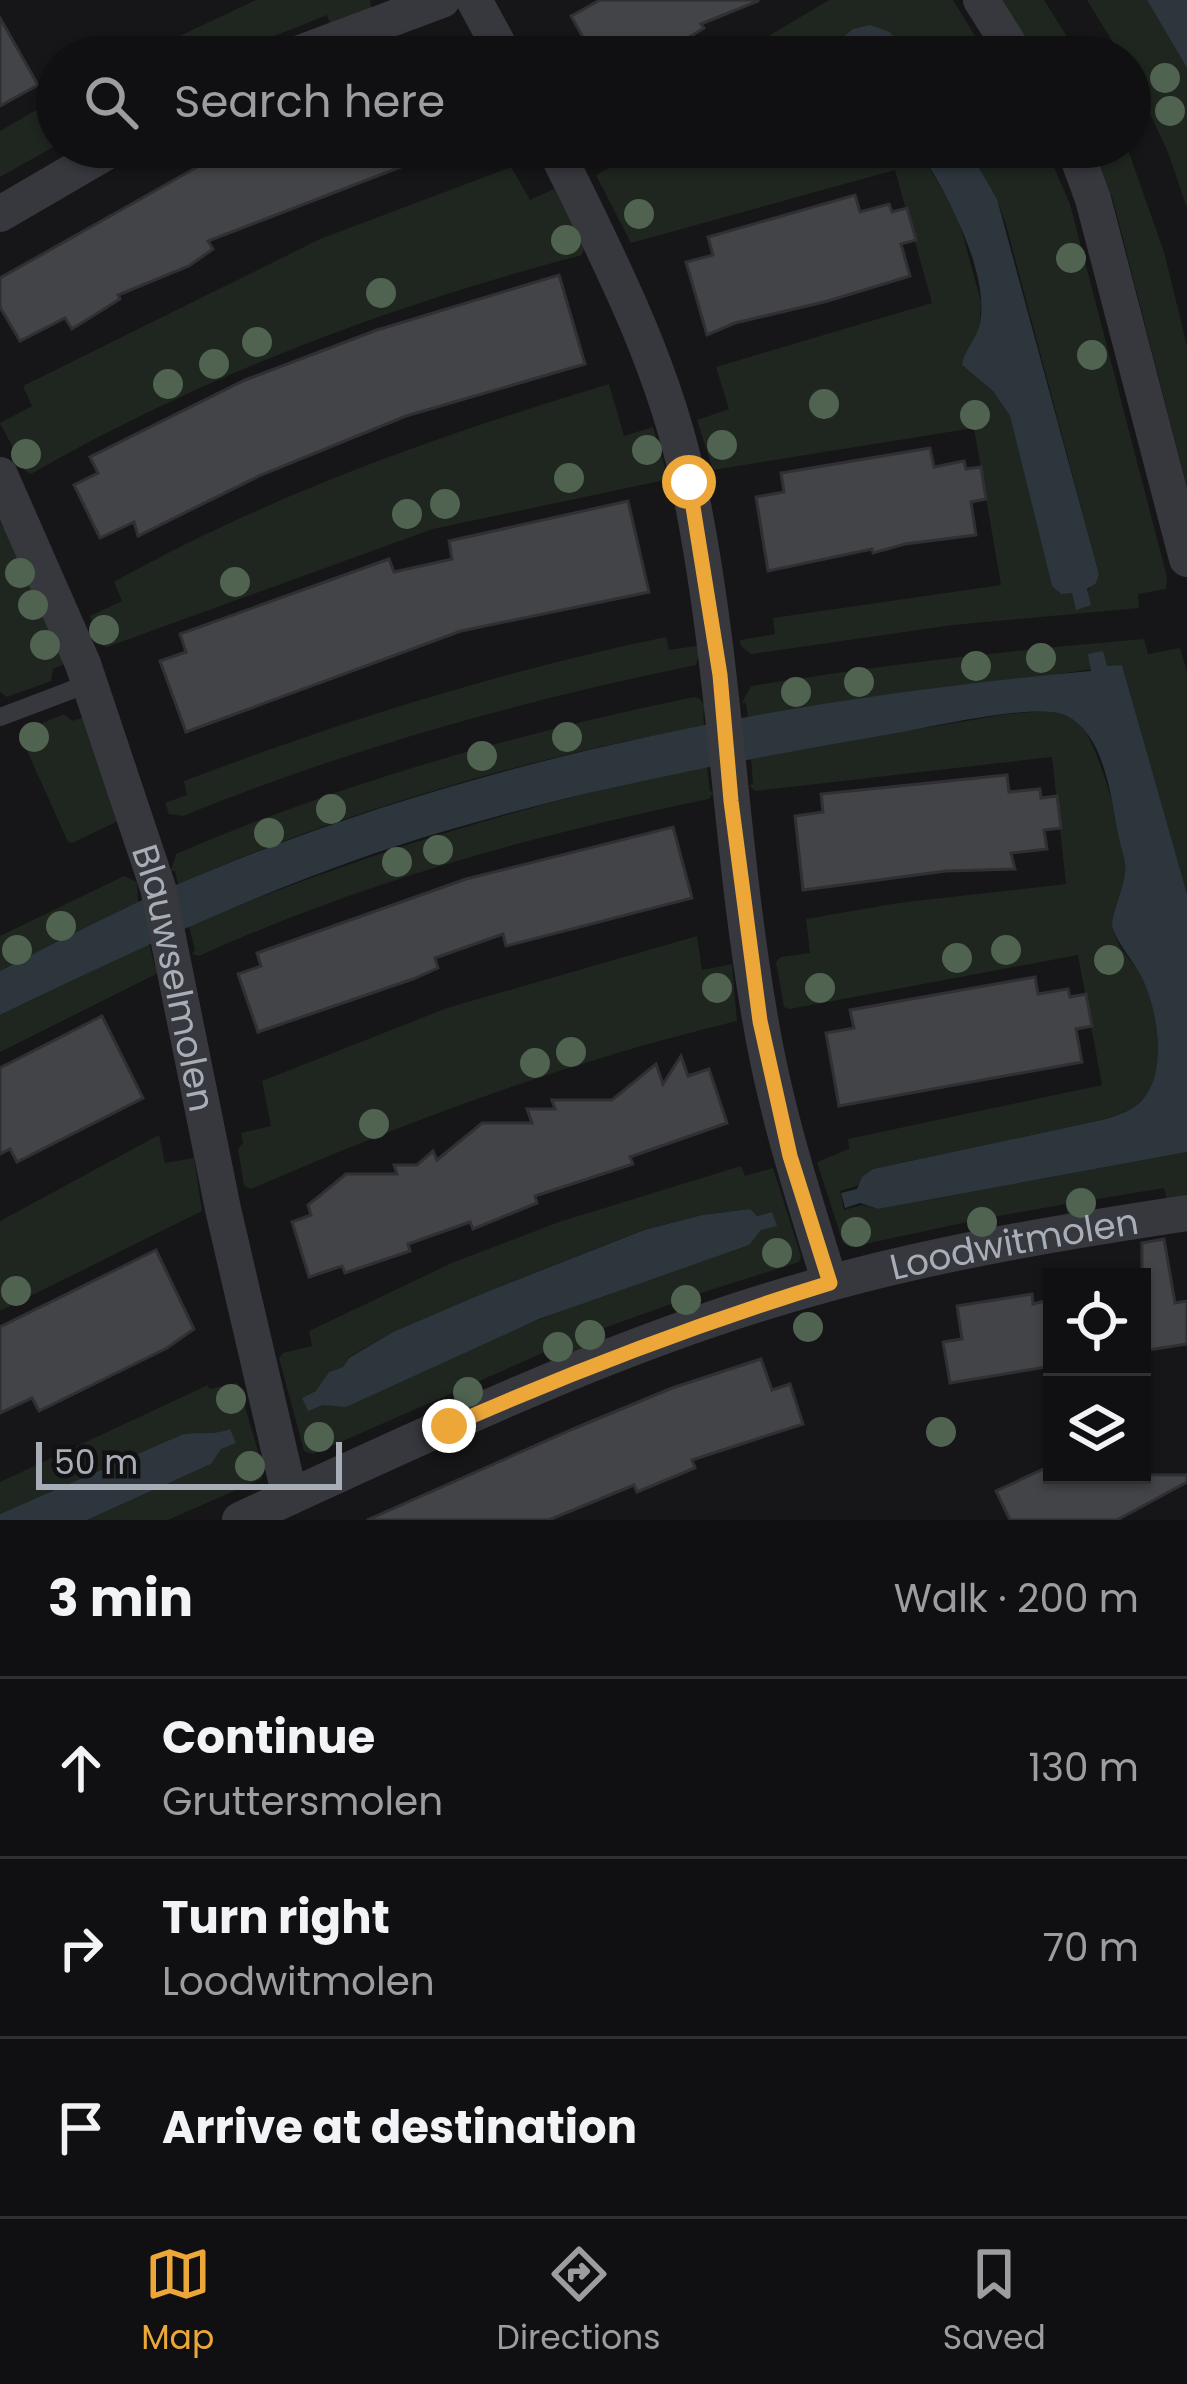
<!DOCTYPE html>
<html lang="en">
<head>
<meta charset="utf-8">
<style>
  body { margin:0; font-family:Poppins,sans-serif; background:#1e1e20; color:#f1f3f6 }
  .controls { position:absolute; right:36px; bottom:36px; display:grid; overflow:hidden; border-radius:0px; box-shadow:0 3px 9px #0004 }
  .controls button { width:108px; height:108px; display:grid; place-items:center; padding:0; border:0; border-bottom:3px solid #303032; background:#101012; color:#f1f3f6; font:60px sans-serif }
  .scale { position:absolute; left:36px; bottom:30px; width:306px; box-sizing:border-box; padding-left:12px; border:6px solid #a8aeb8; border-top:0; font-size:33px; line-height:42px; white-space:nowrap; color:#a8aeb8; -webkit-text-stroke:9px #111113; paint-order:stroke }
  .stop { position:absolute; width:36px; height:36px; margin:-27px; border:9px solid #eda739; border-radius:50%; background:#fff }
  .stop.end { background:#eda739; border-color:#fff; box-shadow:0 3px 12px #0008 }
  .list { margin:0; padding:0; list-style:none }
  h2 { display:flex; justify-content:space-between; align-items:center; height:156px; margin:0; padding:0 48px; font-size:51px }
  h2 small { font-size:39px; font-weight:400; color:#9c9d9f }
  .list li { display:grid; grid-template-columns:78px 1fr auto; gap:36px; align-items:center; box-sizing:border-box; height:180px; padding:0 48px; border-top:3px solid #303032 }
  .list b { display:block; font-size:45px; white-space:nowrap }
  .list p { margin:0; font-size:39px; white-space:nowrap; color:#9c9d9f }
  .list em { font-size:39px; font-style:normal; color:#9c9d9f }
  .icon { flex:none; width:66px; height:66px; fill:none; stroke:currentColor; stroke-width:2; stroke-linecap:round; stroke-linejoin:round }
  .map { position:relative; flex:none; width:1187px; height:1520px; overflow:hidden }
  .search { position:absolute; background:#101012; box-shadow:0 3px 9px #0004; left:36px; right:36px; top:36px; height:132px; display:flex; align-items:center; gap:30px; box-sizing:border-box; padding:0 42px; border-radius:66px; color:#9c9d9f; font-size:45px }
  .sheet { height:696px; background:#101012 }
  nav { display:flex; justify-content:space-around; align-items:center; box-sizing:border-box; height:168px; border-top:3px solid #303032; background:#101012; font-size:33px; color:#9c9d9f }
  nav a { display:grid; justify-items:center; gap:6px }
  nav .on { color:#eda739 }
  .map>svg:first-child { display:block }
  .green { fill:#1e261f; fill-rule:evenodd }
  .water { fill:#2c363c }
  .building { fill:#424448; stroke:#303034; stroke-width:3 }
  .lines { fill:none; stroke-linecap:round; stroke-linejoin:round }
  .lane { stroke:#37383d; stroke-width:18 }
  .street { stroke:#37383d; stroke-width:36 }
  .tree { fill:#506351 }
  .route { stroke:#eda739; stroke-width:15 }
  .labels { text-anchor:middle; stroke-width:9; stroke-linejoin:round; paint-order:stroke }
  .street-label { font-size:36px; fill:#a8aeb8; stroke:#111113 }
</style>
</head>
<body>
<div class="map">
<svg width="1187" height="1520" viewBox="0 0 1187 1520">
  <rect width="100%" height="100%" fill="#161618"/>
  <g class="green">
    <path d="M 256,0 L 370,0 L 372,14 L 331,27 L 327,15 L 222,57 L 135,57 Z"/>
    <path d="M 829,0 L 953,0 L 988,57 L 909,57 L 890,32 L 819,57 L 733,57 Z"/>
    <path d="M 1001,0 L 1044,0 L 1080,57 L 1038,57 Z"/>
    <path d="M 1087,0 L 1147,0 L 1187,68 L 1187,208 L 1168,152 L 1130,71 L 1130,57 L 1122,57 Z"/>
    <path d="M 57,98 L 57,145 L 0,177 L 0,131 Z"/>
    <path d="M 622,147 L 689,147 L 707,163 L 768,147 L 917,147 L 958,217 L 981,302 L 979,330 L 962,365 L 993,391 L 1010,416 L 1052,586 L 1072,593 L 1076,609 L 1099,574 L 1006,225 L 997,199 L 967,147 L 1045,147 L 1070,204 L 1167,577 L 1166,589 L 1138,594 L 1139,608 L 953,625 L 751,654 L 741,646 L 740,640 L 775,634 L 773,618 L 1001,585 L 974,428 L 713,470 L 697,420 L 729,409 L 716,367 L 932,303 L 895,170 L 631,243 L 596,175 L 627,158 Z"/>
    <path d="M 1093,147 L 1127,147 L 1164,252 L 1187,346 L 1187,487 L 1113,200 Z"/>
    <path d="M 511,167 L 530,200 L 554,189 L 584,248 L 582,255 C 389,306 204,375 31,474 L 25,471 L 0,423 L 32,406 L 23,386 L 320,239 Z"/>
    <path d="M 609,384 L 624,436 L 653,427 L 667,474 L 665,480 L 433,529 L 107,647 L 101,645 L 90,616 L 122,601 L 114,582 C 271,494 437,436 609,384 Z"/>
    <path d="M 0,521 L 3,528 L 9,526 L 67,663 L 53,669 L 51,681 L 7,697 L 0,692 Z"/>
    <path d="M 666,637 L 669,650 L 702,645 L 696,665 C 520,701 350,748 183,816 L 169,814 L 165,803 L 187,795 L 184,781 C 342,721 501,671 666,637 Z"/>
    <path d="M 1144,639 L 1148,654 L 1180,648 L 1187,672 L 1187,895 L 1122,665 L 748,718 L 746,703 L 742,703 L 751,686 C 882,665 1012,650 1144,639 Z"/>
    <path d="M 694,697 L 700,699 L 707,710 L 703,711 L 704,726 C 525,758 345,811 178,884 L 175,871 L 171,871 L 176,854 C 344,782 515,734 694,697 Z"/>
    <path d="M 1049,711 C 1062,713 1073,717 1082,727 C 1098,744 1130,853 1125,876 C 1121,897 1107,915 1116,938 C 1121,952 1134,963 1141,976 C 1157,1007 1169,1072 1143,1100 C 1133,1111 1116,1115 1102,1120 L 873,1169 L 857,1186 L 840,1191 L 844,1210 L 862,1205 L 878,1209 L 1187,1152 L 1187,1198 L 1167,1201 L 1164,1188 L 1091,1200 L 1092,1213 L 1068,1217 L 1066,1204 L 993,1217 L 994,1230 L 971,1234 L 967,1222 L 851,1247 L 843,1243 L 817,1162 L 849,1149 L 848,1139 L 1102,1085 L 1078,955 L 790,1009 L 784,1007 L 776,962 L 781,957 L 810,953 L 806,919 L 898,903 L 1066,884 L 1052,757 L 755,791 L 749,785 L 753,784 L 751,758 L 1007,714 Z"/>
    <path d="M 64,714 L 72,721 L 87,716 L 119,814 L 116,822 L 72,843 L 68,842 L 19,733 Z"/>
    <path d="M 707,766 L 710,791 L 714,792 L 709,799 C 534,835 362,882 199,956 L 192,954 L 195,950 L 189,926 C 357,855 529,803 707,766 Z"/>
    <path d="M 124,876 L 137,882 L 138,903 L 0,971 L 0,936 Z"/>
    <path d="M 697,936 L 702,970 L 732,964 L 737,1021 C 570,1061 409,1120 251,1189 L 244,1186 L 238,1149 L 243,1143 L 241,1133 L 271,1126 L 262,1081 L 447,1008 Z"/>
    <path d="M 149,943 L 155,967 L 159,967 L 156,974 L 0,1052 L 0,1015 Z"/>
    <path d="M 159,1135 L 165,1163 L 194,1158 L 202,1211 L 0,1311 L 0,1221 Z"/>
    <path d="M 741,1166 L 745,1176 L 773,1168 L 801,1256 L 799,1262 L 698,1294 L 701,1307 L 679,1315 L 674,1303 L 604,1328 L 607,1341 L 552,1364 L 545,1352 L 477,1382 L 482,1394 L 461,1404 L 455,1392 L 313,1454 L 304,1451 L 279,1358 L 283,1353 L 312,1346 L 309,1331 L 454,1262 L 559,1222 ZM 749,1209 L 757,1216 L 772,1212 L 749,1245 L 627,1285 L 323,1405 L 302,1398 L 317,1391 L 329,1372 L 343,1367 L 349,1357 L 393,1332 L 484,1293 L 643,1230 L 702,1215 Z"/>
    <path d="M 238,1383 L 264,1472 L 261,1479 L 168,1520 L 87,1520 L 211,1464 L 214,1436 L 181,1435 L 0,1514 L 0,1482 L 208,1385 L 209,1389 Z"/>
  </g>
  <g class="water">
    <path d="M 1147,0 L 1187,0 L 1187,68 Z"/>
    <path d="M 870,25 L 890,32 L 909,57 L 819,57 L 853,29 Z"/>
    <path d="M 917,147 L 967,147 L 997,199 L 1099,574 L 1096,583 L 1087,589 L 1091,605 L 1076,610 L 1072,593 L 1061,594 L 1052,586 L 1010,416 L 993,391 L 962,365 C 964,350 977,339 980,323 C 990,271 944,188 917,147 Z"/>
    <path d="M 1103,651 L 1107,666 L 1122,665 L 1187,894 L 1187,1152 L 878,1209 L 860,1203 L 845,1208 L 841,1193 L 857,1189 L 862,1177 L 873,1169 L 1102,1120 C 1118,1115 1134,1111 1144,1098 C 1168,1069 1157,1007 1141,976 C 1132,959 1118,945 1112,926 C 1113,907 1123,891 1125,873 C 1127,863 1121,848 1119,838 C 1111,800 1106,736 1067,716 C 1040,701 931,727 897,733 C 745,759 593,787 445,831 C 291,876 144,946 0,1015 L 0,971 C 71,935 141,898 214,869 C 492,755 792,698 1091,671 L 1088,654 Z"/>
    <path d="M 750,1209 L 757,1216 L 772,1212 L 777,1226 L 761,1230 L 749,1245 L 539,1319 L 346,1407 L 323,1405 L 308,1411 L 302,1398 L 316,1391 L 329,1372 L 343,1367 L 349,1358 L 393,1332 L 484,1293 L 644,1230 L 702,1215 Z"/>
    <path d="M 230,1429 L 236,1443 L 221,1449 L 211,1464 L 87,1520 L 0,1520 L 0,1514 L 181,1435 C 200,1431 213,1436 230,1429 Z"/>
  </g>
  <g class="building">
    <path d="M 600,0 L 758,0 L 758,1 L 701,24 L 704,28 L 657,57 L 594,57 L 571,16 Z"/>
    <path d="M 0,18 L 38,85 L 0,106 Z"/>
    <path d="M 242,147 L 450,148 L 208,241 L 213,249 L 189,266 L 118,295 L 120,299 L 72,329 L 65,318 L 20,341 L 0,307 L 0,278 L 206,162 Z"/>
    <path d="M 855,195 L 860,212 L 889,204 L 892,212 L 907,208 L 916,240 L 901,244 L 910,276 L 828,301 L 735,323 L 707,335 L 686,262 L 713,255 L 708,237 Z"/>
    <path d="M 559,275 L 585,364 L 406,416 L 261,475 L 138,536 L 134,522 L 100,538 L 74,485 L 98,473 L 90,457 L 245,380 L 377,330 Z"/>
    <path d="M 930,448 L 934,467 L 964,461 L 966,469 L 981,467 L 986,499 L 971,502 L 976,535 L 905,544 L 873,553 L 872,549 L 768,571 L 756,497 L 784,492 L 781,473 Z"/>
    <path d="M 628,501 L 649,592 L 461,631 L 186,732 L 160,661 L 186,652 L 180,634 L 389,559 L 394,572 L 452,559 L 449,541 Z"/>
    <path d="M 1007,775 L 1009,792 L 1040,789 L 1041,798 L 1057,796 L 1061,828 L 1044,830 L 1047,849 L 1011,853 L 1015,869 L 946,871 L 803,890 L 795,816 L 823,812 L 821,794 Z"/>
    <path d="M 673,827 L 692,898 L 506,946 L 503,934 L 435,958 L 438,968 L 413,979 L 258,1032 L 238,974 L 261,966 L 257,953 L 466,879 Z"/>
    <path d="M 1035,977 L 1038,994 L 1068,989 L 1070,997 L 1086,994 L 1092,1026 L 1076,1029 L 1082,1062 L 839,1106 L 826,1033 L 854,1028 L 850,1010 Z"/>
    <path d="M 102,1016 L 143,1098 L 17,1162 L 10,1149 L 0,1154 L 0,1068 Z"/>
    <path d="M 681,1056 L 688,1076 L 709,1069 L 727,1123 L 630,1157 L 633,1164 L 535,1196 L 537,1203 L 473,1229 L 470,1222 L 408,1244 L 410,1251 L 345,1273 L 342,1266 L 309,1277 L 292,1222 L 311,1215 L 308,1205 L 346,1174 L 397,1174 L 394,1165 L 417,1165 L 433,1151 L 437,1160 L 482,1123 L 532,1123 L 527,1109 L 555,1109 L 552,1100 L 612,1100 L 656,1064 L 663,1084 Z"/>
    <path d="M 1164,1239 L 1175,1303 L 1187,1301 L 1187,1344 L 1142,1351 L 1142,1243 Z"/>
    <path d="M 156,1250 L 194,1329 L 167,1348 L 39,1411 L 32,1398 L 0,1413 L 0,1327 Z"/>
    <path d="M 1032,1294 L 1033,1304 L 1052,1299 L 1052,1366 L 950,1383 L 943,1342 L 962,1339 L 957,1306 Z"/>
    <path d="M 761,1359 L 772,1390 L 790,1384 L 803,1424 L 692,1460 L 695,1468 L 637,1492 L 634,1485 L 549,1520 L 367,1520 L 573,1429 L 672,1388 Z"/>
    <path d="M 1052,1465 L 1052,1475 L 1187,1475 L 1187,1482 L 1117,1520 L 1010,1520 L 996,1491 Z"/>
  </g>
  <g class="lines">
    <path class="lane" d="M 0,717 L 90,683"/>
    <g class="street">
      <path d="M 474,0 L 505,57"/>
      <path d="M 981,0 L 1017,57"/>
      <path d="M 289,57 L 442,0"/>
      <path d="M 554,147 C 607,255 665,366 689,485 C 726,661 729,841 760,1018 C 775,1109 803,1196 830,1283"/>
      <path d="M 1074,147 L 1093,199 L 1187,559"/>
      <path d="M 0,214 L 115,147"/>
      <path id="s1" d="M 0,475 L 83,664 L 158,888 L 223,1209 L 290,1497"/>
      <path id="s2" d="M 240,1520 C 432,1432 625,1338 830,1283 C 947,1251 1068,1231 1187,1213"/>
    </g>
  </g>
  <g class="tree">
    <circle cx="1165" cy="78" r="15"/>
    <circle cx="1170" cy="111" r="15"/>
    <circle cx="639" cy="214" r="15"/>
    <circle cx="566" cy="240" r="15"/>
    <circle cx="1071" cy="258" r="15"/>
    <circle cx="381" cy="293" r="15"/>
    <circle cx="257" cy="342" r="15"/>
    <circle cx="1092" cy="355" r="15"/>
    <circle cx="214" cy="364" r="15"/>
    <circle cx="168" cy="384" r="15"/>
    <circle cx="824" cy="404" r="15"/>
    <circle cx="975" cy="415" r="15"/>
    <circle cx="722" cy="445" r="15"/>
    <circle cx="647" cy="450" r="15"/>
    <circle cx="26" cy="454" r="15"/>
    <circle cx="569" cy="478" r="15"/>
    <circle cx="445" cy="504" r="15"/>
    <circle cx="407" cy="514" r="15"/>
    <circle cx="20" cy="573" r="15"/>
    <circle cx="235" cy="582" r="15"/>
    <circle cx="33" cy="605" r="15"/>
    <circle cx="104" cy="630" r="15"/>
    <circle cx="45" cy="645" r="15"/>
    <circle cx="1041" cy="658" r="15"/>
    <circle cx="976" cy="666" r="15"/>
    <circle cx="859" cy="682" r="15"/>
    <circle cx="796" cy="692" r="15"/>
    <circle cx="34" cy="737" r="15"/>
    <circle cx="567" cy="737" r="15"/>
    <circle cx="482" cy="756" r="15"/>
    <circle cx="331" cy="809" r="15"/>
    <circle cx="269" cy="833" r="15"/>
    <circle cx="438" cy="850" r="15"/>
    <circle cx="397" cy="862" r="15"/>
    <circle cx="61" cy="926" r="15"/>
    <circle cx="17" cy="950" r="15"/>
    <circle cx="1006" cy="950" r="15"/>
    <circle cx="957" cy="958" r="15"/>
    <circle cx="1109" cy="960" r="15"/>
    <circle cx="717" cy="988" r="15"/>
    <circle cx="820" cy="988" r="15"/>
    <circle cx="571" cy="1052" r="15"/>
    <circle cx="535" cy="1063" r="15"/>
    <circle cx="374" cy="1124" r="15"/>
    <circle cx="1081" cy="1203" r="15"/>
    <circle cx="982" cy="1222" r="15"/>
    <circle cx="856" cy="1232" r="15"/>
    <circle cx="777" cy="1253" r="15"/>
    <circle cx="16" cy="1291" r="15"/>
    <circle cx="686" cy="1300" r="15"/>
    <circle cx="808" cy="1327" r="15"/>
    <circle cx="590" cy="1335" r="15"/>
    <circle cx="558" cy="1347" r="15"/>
    <circle cx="468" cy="1392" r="15"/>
    <circle cx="231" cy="1399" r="15"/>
    <circle cx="941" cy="1432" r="15"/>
    <circle cx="319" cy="1437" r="15"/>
    <circle cx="250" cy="1466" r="15"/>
  </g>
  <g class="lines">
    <path class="route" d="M 449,1426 C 574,1371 700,1323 830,1283 L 790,1156 L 760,1021 L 731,801 L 720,675 L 689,482"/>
  </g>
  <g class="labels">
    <g class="street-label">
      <text dy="13" stroke="none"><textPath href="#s1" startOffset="534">Blauwselmolen</textPath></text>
      <text dy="13" stroke="none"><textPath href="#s2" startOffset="825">Loodwitmolen</textPath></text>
    </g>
  </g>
</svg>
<div class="controls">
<button><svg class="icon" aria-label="locate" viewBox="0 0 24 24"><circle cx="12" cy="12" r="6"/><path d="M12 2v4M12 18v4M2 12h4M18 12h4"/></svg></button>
<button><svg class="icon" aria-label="layers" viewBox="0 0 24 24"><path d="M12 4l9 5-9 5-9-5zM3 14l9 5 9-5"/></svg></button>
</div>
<div class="scale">50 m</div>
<div class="stop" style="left:689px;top:482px"></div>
<div class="stop end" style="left:449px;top:1426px"></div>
<div class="search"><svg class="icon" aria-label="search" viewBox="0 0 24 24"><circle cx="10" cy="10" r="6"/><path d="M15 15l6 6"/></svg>Search here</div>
</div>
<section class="sheet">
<h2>3 min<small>Walk · 200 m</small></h2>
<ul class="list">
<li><svg class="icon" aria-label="ahead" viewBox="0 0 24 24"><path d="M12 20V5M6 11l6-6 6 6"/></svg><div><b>Continue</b><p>Gruttersmolen</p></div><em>130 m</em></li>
<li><svg class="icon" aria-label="right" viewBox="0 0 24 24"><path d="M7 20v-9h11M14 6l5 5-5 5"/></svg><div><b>Turn right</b><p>Loodwitmolen</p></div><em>70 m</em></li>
<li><svg class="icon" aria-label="arrive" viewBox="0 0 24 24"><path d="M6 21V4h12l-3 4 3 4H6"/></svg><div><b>Arrive at destination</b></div></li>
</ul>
</section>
<nav>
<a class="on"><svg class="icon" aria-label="map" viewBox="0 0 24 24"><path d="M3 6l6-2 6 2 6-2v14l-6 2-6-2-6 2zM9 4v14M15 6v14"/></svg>Map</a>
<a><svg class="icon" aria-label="directions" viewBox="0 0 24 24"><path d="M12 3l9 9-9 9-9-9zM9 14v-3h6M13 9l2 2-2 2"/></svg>Directions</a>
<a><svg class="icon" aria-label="saved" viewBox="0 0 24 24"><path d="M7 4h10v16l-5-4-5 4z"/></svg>Saved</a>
</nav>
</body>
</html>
